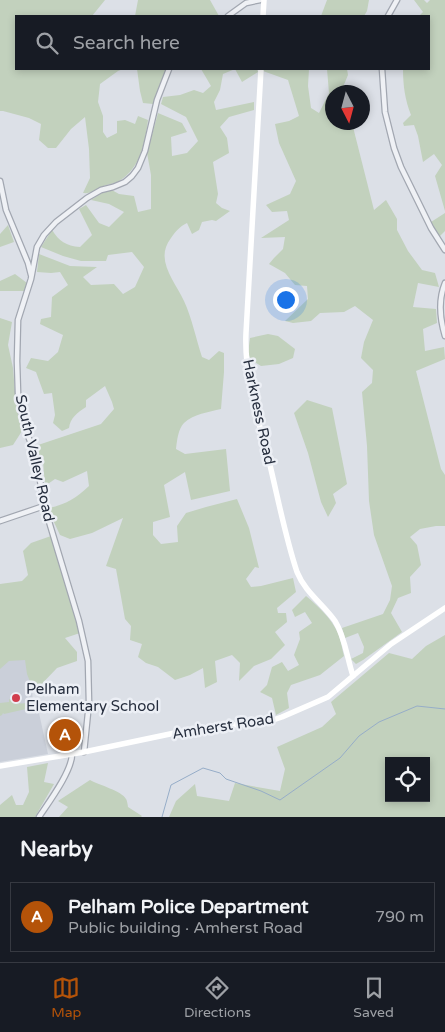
<!DOCTYPE html>
<html lang="en">
<head>
<meta charset="utf-8">
<style>
  body { margin:0; font-family:"Varela Round",sans-serif; background:#242831; color:#f1f3f6 }
  .controls { position:absolute; right:15px; bottom:15px; display:grid; overflow:hidden; border-radius:0px; box-shadow:0 2px 8px #0003 }
  .controls button { width:45px; height:45px; display:grid; place-items:center; padding:0; border:0; border-bottom:1px solid #363941; background:#171b24; color:#f1f3f6; font:25px sans-serif }
  .compass { position:absolute; left:325px; top:85px; width:45px; height:45px; border-radius:50%; background:#171b24; box-shadow:0 2px 8px #0003; rotate:174deg }
  .you { position:absolute; left:285px; top:299px; width:18px; height:18px; margin:-12px; border:4px solid #fff; border-radius:50%; background:#1a73e8; box-shadow:0 0 0 8px #1a73e833 }
  .badge { display:grid; place-items:center; width:32px; height:32px; border-radius:50%; background:#b45309; color:#fff; font-size:16px; font-weight:700 }
  .pin { position:absolute; translate:-50% -50%; border:2px solid #fff; box-shadow:0 1px 5px #0006 }
  .list { margin:0; padding:0; list-style:none }
  h2 { display:flex; justify-content:space-between; align-items:center; height:65px; margin:0; padding:0 20px; font-size:21px }
  h2 small { font-size:16px; font-weight:400; color:#9ea1a6 }
  .list li { display:grid; grid-template-columns:32px 1fr auto; gap:15px; align-items:center; box-sizing:border-box; height:70px; margin:0 10px 10px; padding:0 10px; border:1px solid #363941; border-radius:0px }
  .list b { display:block; font-size:19px; white-space:nowrap }
  .list p { margin:0; font-size:16px; white-space:nowrap; color:#9ea1a6 }
  .list em { font-size:16px; font-style:normal; color:#9ea1a6 }
  .icon { flex:none; width:28px; height:28px; fill:none; stroke:currentColor; stroke-width:2; stroke-linecap:round; stroke-linejoin:round }
  .map { position:relative; flex:none; width:445px; height:817px; overflow:hidden }
  .search { position:absolute; background:#171b24; box-shadow:0 2px 8px #0003; left:15px; right:15px; top:15px; height:55px; display:flex; align-items:center; gap:12px; box-sizing:border-box; padding:0 18px; border-radius:0px; color:#9ea1a6; font-size:19px }
  .sheet { height:145px; background:#171b24 }
  nav { display:flex; justify-content:space-around; align-items:center; box-sizing:border-box; height:70px; border-top:1px solid #363941; background:#171b24; font-size:14px; color:#9ea1a6 }
  nav a { display:grid; justify-items:center; gap:2px }
  nav .on { color:#b45309 }
  .map>svg:first-child { display:block }
  .built { fill:#cacfd9 }
  .green { fill:#c2d1bd; fill-rule:evenodd }
  .lines { fill:none; stroke-linecap:round; stroke-linejoin:round }
  .stream { stroke:#96adc8; stroke-width:1 }
  .minor-casing { stroke:#a2a7b1; stroke-width:7 }
  .minor { stroke:#eff1f5; stroke-width:4.5 }
  .secondary { stroke:#fff; stroke-width:5.5 }
  .poi-dot { fill:#d13d4d; stroke:#eceff5; stroke-width:2 }
  .labels { text-anchor:middle; stroke-width:5; stroke-linejoin:round; paint-order:stroke }
  .street-label { font-size:15px; fill:#262e3e; stroke:#eceff5 }
  .poi-label { font-size:15px; fill:#262e3e; stroke:#eceff5; text-anchor:start }
</style>
</head>
<body>
<div class="map">
<svg width="445" height="817" viewBox="0 0 445 817">
  <rect width="100%" height="100%" fill="#dce0e7"/>
  <path class="built" d="M 0,630 L 47,654 L 32,688 L 33,707 L 39,713 L 48,754 L 0,762 Z"/>
  <g class="green">
    <path d="M 0,0 L 105,0 L 92,16 L 16,16 L 16,69 L 123,69 L 118,71 L 100,84 L 98,102 L 103,116 L 103,132 L 107,138 L 117,133 L 117,121 L 125,120 L 135,124 L 138,116 L 148,120 C 145,142 141,168 119,181 C 114,184 107,184 101,187 C 94,190 91,194 83,193 L 90,178 L 89,149 L 85,117 L 71,129 L 56,148 L 48,148 L 39,140 L 41,124 L 29,118 L 3,111 L 0,111 Z"/>
    <path d="M 138,0 L 210,0 L 219,16 L 135,16 Z"/>
    <path d="M 327,0 L 369,0 L 367,11 L 364,16 L 321,16 Z"/>
    <path d="M 414,0 L 424,0 L 427,3 L 430,0 L 445,0 L 445,211 L 435,176 L 442,165 L 434,154 L 423,162 L 418,136 L 414,125 L 404,126 L 403,123 L 411,115 C 405,100 403,85 403,69 L 429,69 L 429,16 L 419,16 L 423,12 Z"/>
    <path d="M 137,69 L 167,69 L 153,104 L 143,103 L 140,91 Z"/>
    <path d="M 201,69 L 235,69 L 223,74 L 220,90 L 214,102 L 216,110 L 254,102 L 254,110 L 229,117 L 220,127 L 227,138 L 229,153 L 213,162 L 218,194 L 216,203 L 222,208 L 230,211 L 216,221 L 212,220 L 202,222 L 199,230 L 192,234 L 187,223 C 179,227 176,231 171,238 C 154,260 175,281 184,301 C 192,318 196,339 202,357 L 209,360 L 219,351 L 224,353 L 224,372 L 221,409 C 209,412 193,414 184,423 C 178,429 177,441 176,449 L 185,454 L 226,449 L 230,491 L 191,500 L 185,472 L 164,485 L 170,517 L 153,522 L 153,535 L 161,544 L 178,542 L 177,526 L 186,513 L 206,507 L 237,499 L 249,528 L 259,568 L 255,567 L 246,579 L 251,587 L 261,586 L 293,578 L 296,592 L 277,608 L 278,613 L 286,613 L 287,622 L 275,632 L 285,645 L 271,659 L 254,666 L 239,681 L 240,663 L 232,655 L 215,661 L 217,682 L 205,688 L 203,668 L 190,675 L 175,680 L 158,667 L 146,663 L 138,657 L 142,644 L 130,640 L 131,626 L 125,619 L 116,569 L 106,566 L 123,518 L 92,533 L 70,539 L 60,535 L 53,520 L 49,508 C 67,504 76,498 89,486 L 87,471 L 63,482 L 55,479 L 45,486 L 43,461 L 35,446 L 101,424 L 114,409 L 112,402 L 105,386 L 86,400 L 86,407 C 78,412 70,418 69,428 L 62,431 L 53,423 L 55,415 L 52,393 L 44,394 L 36,372 L 26,368 L 31,358 L 48,361 L 58,352 L 63,335 L 40,324 L 41,319 L 51,317 L 52,297 L 68,285 L 60,272 L 51,273 L 37,272 L 39,254 L 70,266 L 97,267 L 83,277 L 91,285 L 114,284 L 123,294 L 135,287 L 144,267 L 132,252 L 108,255 L 106,261 L 81,261 L 63,256 L 41,247 L 52,230 C 59,241 66,246 80,247 L 92,235 L 79,209 L 86,205 L 99,223 L 109,227 L 124,212 L 109,204 L 91,200 L 100,194 L 110,189 L 119,194 L 134,196 L 138,212 L 151,209 L 151,175 L 147,153 L 158,113 L 182,123 L 187,132 L 171,137 L 172,156 L 187,153 L 198,141 L 186,117 L 161,104 L 163,97 L 180,95 L 194,90 L 203,93 L 211,86 Z"/>
    <path d="M 235,69 L 257,69 L 258,72 L 242,82 Z"/>
    <path d="M 263,69 L 309,69 L 308,86 L 311,108 L 319,113 L 329,93 L 327,69 L 347,69 L 348,75 L 343,87 L 344,92 L 332,92 L 332,122 L 352,123 L 374,210 L 386,200 L 397,219 L 397,230 L 408,251 L 422,270 L 435,273 L 439,287 L 418,283 L 413,307 L 436,309 L 437,323 L 423,329 L 425,351 L 444,347 L 445,359 L 416,371 L 441,469 L 445,475 L 445,526 L 436,526 L 420,529 L 410,537 L 417,545 L 421,565 L 410,577 L 411,593 L 398,598 L 391,613 L 402,632 L 363,660 L 356,664 L 351,659 L 363,653 L 364,647 L 358,633 L 345,638 L 342,628 L 383,614 L 390,600 L 392,586 L 374,535 L 369,501 L 367,446 L 362,392 L 372,383 L 373,370 L 361,358 L 364,342 L 373,320 L 355,306 L 344,312 L 320,313 L 311,321 L 293,323 L 285,321 L 308,299 L 307,286 L 295,285 L 285,273 L 269,264 L 274,258 L 283,249 L 285,237 L 261,238 L 289,220 L 287,211 L 272,212 L 266,205 L 290,194 L 296,181 L 279,143 L 275,124 L 289,121 L 299,116 L 288,80 L 263,71 Z"/>
    <path d="M 445,213 L 445,231 L 439,237 L 431,222 Z"/>
    <path d="M 8,225 L 14,242 L 0,247 L 0,234 Z"/>
    <path d="M 15,274 L 27,283 L 24,291 L 0,291 L 0,281 Z"/>
    <path d="M 0,318 L 12,322 L 8,345 L 13,368 L 15,392 L 22,431 L 13,445 L 0,448 Z"/>
    <path d="M 268,334 L 278,336 L 295,349 L 293,358 L 279,364 L 261,366 L 251,360 L 248,353 L 250,338 Z"/>
    <path d="M 307,400 L 332,408 L 347,484 L 333,494 L 336,503 L 328,517 L 321,502 L 308,453 L 294,413 Z"/>
    <path d="M 51,536 L 80,633 L 65,638 L 77,652 L 77,661 L 57,668 L 34,692 L 27,674 L 25,660 L 9,661 L 0,669 L 0,584 L 22,581 L 28,575 L 23,551 L 31,543 Z"/>
    <path d="M 306,596 C 318,606 331,618 338,633 C 341,640 342,649 344,656 L 320,675 L 291,685 L 287,693 L 289,708 L 276,715 L 272,698 L 260,692 L 267,685 L 272,667 L 282,662 L 288,671 L 299,665 L 294,655 L 300,639 L 299,632 L 312,623 L 305,612 L 295,617 L 292,610 Z"/>
    <path d="M 445,635 L 445,817 L 169,817 L 176,801 L 195,784 L 197,796 L 229,801 L 235,783 L 280,791 L 285,769 L 277,747 L 322,727 L 336,714 L 331,702 L 389,653 L 412,659 L 426,646 ZM 389,761 L 426,761 L 426,798 L 389,798 Z"/>
    <path d="M 9,699 C 17,704 23,705 31,701 L 33,711 L 31,712 L 26,709 L 4,714 L 3,713 L 2,715 L 0,716 L 0,703 L 9,702 Z"/>
    <path d="M 48,763 L 44,782 L 54,784 L 35,817 L 0,817 L 0,805 L 12,795 L 16,805 L 23,805 L 29,792 L 27,767 Z"/>
    <path d="M 90,780 C 99,785 122,791 126,799 C 127,800 128,806 128,807 L 142,816 L 141,817 L 59,817 L 68,807 L 58,801 Z"/>
  </g>
  <g class="lines">
    <path class="stream" d="M 162,817 L 171,785 L 203,768 L 220,773 L 226,779 L 261,791 L 280,800 L 340,758 L 359,736 L 379,722 L 417,706 L 445,709"/>
    <defs>
      <g id="minor">
        <path d="M 228,16 L 246,3 L 260,0"/>
        <path d="M 388,16 L 397,0"/>
        <path d="M 382,69 L 385,112 L 394,148 L 401,167 L 431,228 L 445,250"/>
        <path d="M 0,181 L 6,210 L 28,263 L 31,275"/>
        <path d="M 445,283 C 438,300 440,319 445,336"/>
        <path d="M 0,521 L 44,506"/>
        <path d="M 84,752 L 89,703 L 88,661 L 79,621 L 44,505 L 36,456 L 26,431 L 21,412 L 18,393 L 17,361 L 18,320 L 31,279 L 37,247 L 44,235 L 56,222 L 87,198 L 101,190 L 113,187 L 125,182 L 132,176 L 138,168 L 145,151 L 157,100 L 169,69"/>
        <path d="M 39,817 C 49,802 72,771 72,754"/>
      </g>
    </defs>
    <use href="#minor" class="minor-casing"/>
    <use href="#minor" class="minor"/>
    <g class="secondary">
      <path d="M 263,16 L 264,0"/>
      <path d="M 261,69 L 246,333 C 244,376 258,419 269,461 C 278,498 285,536 297,572 C 305,592 323,604 335,621 C 345,637 347,658 353,676"/>
      <path d="M 0,766 L 84,752 L 189,730 L 270,721 L 282,717 L 328,697 L 391,644 L 445,608"/>
    </g>
  </g>
  <circle class="poi-dot" cx="16" cy="698" r="5"/>
  <g class="labels">
    <g class="street-label">
      <text transform="translate(259 412) rotate(78)" y="5">Harkness Road</text>
      <text transform="translate(35 458) rotate(77)" y="5">South Valley Road</text>
      <text transform="translate(223 726) rotate(-9)" y="5">Amherst Road</text>
    </g>
    <g class="poi-label">
      <text x="26" y="694">Pelham<tspan x="26" dy="17">Elementary School</tspan></text>
    </g>
  </g>
</svg>
<div class="controls">
<button><svg class="icon" aria-label="locate" viewBox="0 0 24 24"><circle cx="12" cy="12" r="6"/><path d="M12 2v4M12 18v4M2 12h4M18 12h4"/></svg></button>
</div>
<svg class="compass" viewBox="-18 -18 36 36"><path d="M0-13l5 13h-10z" fill="#e53935"/><path d="M0 13l5-13h-10z" fill="#9ea1a6"/></svg>
<div class="you"></div>
<div class="pin badge" style="left:65px;top:735px">A</div>
<div class="search"><svg class="icon" aria-label="search" viewBox="0 0 24 24"><circle cx="10" cy="10" r="6"/><path d="M15 15l6 6"/></svg>Search here</div>
</div>
<section class="sheet">
<h2>Nearby<small></small></h2>
<ul class="list">
<li><span class="badge">A</span><div><b>Pelham Police Department</b><p>Public building · Amherst Road</p></div><em>790 m</em></li>
</ul>
</section>
<nav>
<a class="on"><svg class="icon" aria-label="map" viewBox="0 0 24 24"><path d="M3 6l6-2 6 2 6-2v14l-6 2-6-2-6 2zM9 4v14M15 6v14"/></svg>Map</a>
<a><svg class="icon" aria-label="directions" viewBox="0 0 24 24"><path d="M12 3l9 9-9 9-9-9zM9 14v-3h6M13 9l2 2-2 2"/></svg>Directions</a>
<a><svg class="icon" aria-label="saved" viewBox="0 0 24 24"><path d="M7 4h10v16l-5-4-5 4z"/></svg>Saved</a>
</nav>
</body>
</html>
